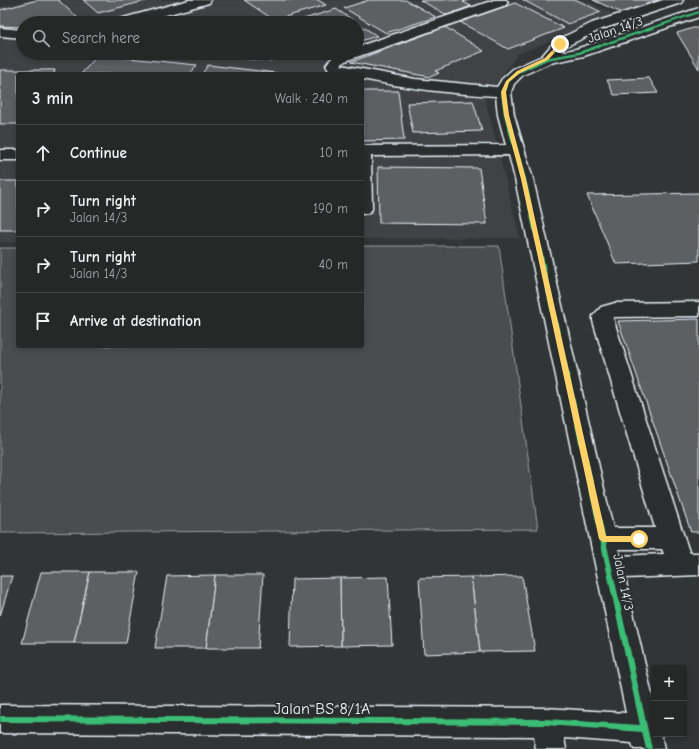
<!DOCTYPE html>
<html lang="en">
<head>
<meta charset="utf-8">
<style>
  body { margin:0; font-family:"Comic Neue",sans-serif; background:#2e3030; color:#f1f3f6 }
  .controls { position:absolute; right:12px; bottom:12px; display:grid; overflow:hidden; border-radius:4px; box-shadow:0 2px 6px #0003 }
  .controls button { width:36px; height:36px; display:grid; place-items:center; padding:0; border:0; border-bottom:1px solid #424445; background:#262828; color:#f1f3f6; font:20px sans-serif }
  .stop { position:absolute; width:12px; height:12px; margin:-9px; border:3px solid #ffd166; border-radius:50%; background:#fff }
  .stop.end { background:#ffd166; border-color:#fff; box-shadow:0 1px 4px #0008 }
  .list { margin:0; padding:0; list-style:none }
  h2 { display:flex; justify-content:space-between; align-items:center; height:52px; margin:0; padding:0 16px; font-size:17px }
  h2 small { font-size:13px; font-weight:400; color:#a4a6a8 }
  .list li { display:grid; grid-template-columns:26px 1fr auto; gap:12px; align-items:center; box-sizing:border-box; height:56px; padding:0 16px; border-top:1px solid #424445 }
  .list b { display:block; font-size:15px; white-space:nowrap }
  .list p { margin:0; font-size:13px; white-space:nowrap; color:#a4a6a8 }
  .list em { font-size:13px; font-style:normal; color:#a4a6a8 }
  .icon { flex:none; width:22px; height:22px; fill:none; stroke:currentColor; stroke-width:2; stroke-linecap:round; stroke-linejoin:round }
  .map { position:relative; flex:none; width:699px; height:749px; overflow:hidden }
  .search { position:absolute; background:#262828; box-shadow:0 2px 6px #0003; left:16px; top:16px; width:348px; height:44px; display:flex; align-items:center; gap:10px; box-sizing:border-box; padding:0 14px; border-radius:22px; color:#a4a6a8; font-size:15px }
  .panel { position:absolute; background:#262828; box-shadow:0 2px 6px #0003; left:16px; top:72px; width:348px; height:276px; border-radius:4px }
  .map>svg:first-child { display:block }
  .built { fill:#3f4244; fill-rule:evenodd }
  .green { fill:#494d4f; stroke:#989fa4 }
  .building { fill:#5c6063; stroke:#e8f1f8 }
  .lines { fill:none; stroke-linecap:round; stroke-linejoin:round }
  .minor-casing { stroke:#e8f1f8; stroke-width:3 }
  .minor { fill:#2a2d2e; fill-rule:evenodd }
  .cycleway-casing { stroke:#2a2d2e; stroke-width:3 }
  .cycleway { fill:#3abd76; fill-rule:evenodd }
  .route { fill:#ffd166 }
  .labels { text-anchor:middle; stroke-width:4; stroke-linejoin:round; paint-order:stroke }
  .street-label { font-size:13px; fill:#e8f1f8; stroke:#2a2d2e }
  .near-street-label { font-size:16px; fill:#e8f1f8; stroke:#2a2d2e }
</style>
</head>
<body>
<div class="map">
<svg width="699" height="749" viewBox="0 0 699 749">
  <rect width="100%" height="100%" fill="#323536"/>
  <filter id="ink" filterUnits="userSpaceOnUse"><feTurbulence type="fractalNoise" baseFrequency=".025" numOctaves="2"/><feDisplacementMap in="SourceGraphic" scale="8" xChannelSelector="R" yChannelSelector="G"/><feConvolveMatrix kernelMatrix="1 2 1 2 8 2 1 2 1" color-interpolation-filters="sRGB"/></filter>
  <g filter="url(#ink)">
    <path class="built" d="M 30,0 L 584,0 L 616,15 L 518,54 L 485,98 L 520,238 L 362,239 L 362,74 L 18,74 L 18,242 L 0,242 L 0,7 ZM 23,23 L 357,23 L 357,53 L 23,53 Z"/>
    <path class="green" d="M 362,246 L 499,246 L 538,529 L 0,533 L 0,248 L 18,248 L 18,346 L 362,346 Z"/>
    <g class="building">
      <path d="M 37,0 L 58,0 L 80,20 L 67,23 L 23,23 L 23,27 L 0,26 L 0,10 Z"/>
      <path d="M 83,0 L 149,0 L 98,13 Z"/>
      <path d="M 244,0 L 318,0 L 326,5 L 274,20 Z"/>
      <path d="M 369,0 L 406,0 L 436,17 L 386,33 L 344,8 Z"/>
      <path d="M 420,0 L 469,0 L 463,2 L 471,6 L 447,15 Z"/>
      <path d="M 523,0 L 577,0 L 601,12 L 568,24 Z"/>
      <path d="M 593,0 L 658,0 L 622,13 Z"/>
      <path d="M 515,3 L 564,28 L 508,49 L 460,22 Z"/>
      <path d="M 336,9 L 377,36 L 357,42 L 357,23 L 291,23 Z"/>
      <path d="M 168,18 L 174,23 L 152,23 Z"/>
      <path d="M 445,27 L 484,51 L 435,71 L 439,73 L 430,77 L 351,62 Z"/>
      <path d="M 693,28 L 699,28 L 699,69 L 677,33 Z"/>
      <path d="M 191,53 L 296,53 L 269,61 Z"/>
      <path d="M 98,55 L 197,65 L 190,74 L 81,74 Z"/>
      <path d="M 208,65 L 285,74 L 202,74 Z"/>
      <path d="M 0,70 L 55,70 L 54,74 L 18,74 L 18,124 L 0,124 Z"/>
      <path d="M 649,78 L 658,93 L 614,95 L 607,80 Z"/>
      <path d="M 362,91 L 398,91 L 404,140 L 362,141 Z"/>
      <path d="M 473,101 L 482,131 L 413,133 L 407,103 Z"/>
      <path d="M 378,167 L 479,168 L 487,224 L 379,223 Z"/>
      <rect x="0" y="181" width="18" height="49"/>
      <path d="M 699,193 L 699,261 L 616,264 L 587,195 Z"/>
      <path d="M 699,319 L 699,532 L 691,532 L 618,321 Z"/>
      <path d="M 41,572 L 90,572 L 74,643 L 22,643 Z"/>
      <path d="M 90,572 L 139,572 L 126,643 L 74,643 Z"/>
      <path d="M 215,575 L 263,575 L 258,648 L 206,648 Z"/>
      <path d="M 215,575 L 206,648 L 155,648 L 167,576 Z"/>
      <path d="M 0,576 L 12,576 L 0,616 Z"/>
      <path d="M 522,576 L 535,651 L 480,652 L 471,577 Z"/>
      <path d="M 388,577 L 392,645 L 341,646 L 340,578 Z"/>
      <path d="M 471,577 L 480,652 L 424,654 L 419,578 Z"/>
      <path d="M 340,578 L 341,646 L 290,647 L 292,579 Z"/>
    </g>
    <g class="lines">
      <defs>
        <g id="minor">
          <path d="M 189,0 L 211,0 L 209,3 L 137,23 L 114,23 L 116,20 Z"/>
          <path d="M 494,0 L 506,0 L 508,2 L 506,5 L 345,61 L 341,65 L 415,79 L 497,87 L 502,79 L 513,69 L 542,56 L 555,41 L 592,23 L 663,0 L 683,0 L 681,3 L 602,29 L 565,47 L 561,52 L 576,49 L 699,8 L 699,17 L 584,56 L 550,63 L 523,75 L 514,84 L 511,92 L 514,115 L 533,179 L 613,528 L 655,528 L 593,321 L 593,316 L 601,307 L 615,303 L 699,302 L 699,316 L 615,317 L 613,318 L 688,549 L 690,553 L 699,553 L 699,575 L 625,578 L 654,704 L 654,734 L 661,734 L 664,749 L 634,749 L 632,743 L 564,738 L 566,749 L 536,749 L 534,736 L 0,733 L 0,705 L 546,708 L 626,713 L 515,179 L 509,155 L 371,156 L 372,209 L 369,213 L 362,214 L 362,146 L 506,145 L 498,115 L 496,96 C 451,94 406,88 362,79 L 362,74 L 340,74 L 329,71 L 326,65 C 334,53 343,53 357,53 L 357,47 ZM 618,549 L 662,549 L 664,554 L 620,556 Z"/>
          <path d="M 0,28 L 23,30 L 23,38 L 0,36 Z"/>
          <rect x="0" y="150" width="18" height="10"/>
        </g>
      </defs>
      <use href="#minor" class="minor-casing"/>
      <use href="#minor" class="minor"/>
      <defs>
        <path id="cycleway" d="M 699,11 L 699,13 L 580,54 L 547,60 L 519,73 L 509,82 L 505,92 L 508,115 L 526,179 L 652,749 L 646,749 L 642,732 L 546,725 L 0,722 L 0,716 L 546,719 L 640,725 L 522,179 L 504,115 L 501,92 L 506,81 L 517,71 L 545,58 L 578,52 Z"/>
      </defs>
      <use href="#cycleway" class="cycleway-casing"/>
      <use href="#cycleway" class="cycleway"/>
    </g>
  </g>
  <path class="route" d="M 559,43 L 563,44 L 548,60 L 520,73 L 509,82 L 506,92 L 509,115 L 526,179 L 606,536 L 639,536 L 643,539 L 639,542 L 603,542 L 599,539 L 521,179 L 504,115 L 501,92 L 506,81 L 517,71 L 545,58 Z"/>
  <g class="labels">
    <g class="street-label">
      <text transform="translate(615 29) rotate(-19)" y="5">Jalan 14/3</text>
      <text transform="translate(624 582) rotate(78)" y="5">Jalan 14/3</text>
    </g>
    <g class="near-street-label">
      <text x="322" y="714">Jalan BS 8/1A</text>
    </g>
  </g>
</svg>
<div class="controls">
<button>+</button>
<button>−</button>
</div>
<div class="stop" style="left:639px;top:539px"></div>
<div class="stop end" style="left:560px;top:44px"></div>
<div class="search"><svg class="icon" aria-label="search" viewBox="0 0 24 24"><circle cx="10" cy="10" r="6"/><path d="M15 15l6 6"/></svg>Search here</div>
<section class="panel">
<h2>3 min<small>Walk · 240 m</small></h2>
<ul class="list">
<li><svg class="icon" aria-label="ahead" viewBox="0 0 24 24"><path d="M12 20V5M6 11l6-6 6 6"/></svg><div><b>Continue</b></div><em>10 m</em></li>
<li><svg class="icon" aria-label="right" viewBox="0 0 24 24"><path d="M7 20v-9h11M14 6l5 5-5 5"/></svg><div><b>Turn right</b><p>Jalan 14/3</p></div><em>190 m</em></li>
<li><svg class="icon" aria-label="right" viewBox="0 0 24 24"><path d="M7 20v-9h11M14 6l5 5-5 5"/></svg><div><b>Turn right</b><p>Jalan 14/3</p></div><em>40 m</em></li>
<li><svg class="icon" aria-label="arrive" viewBox="0 0 24 24"><path d="M6 21V4h12l-3 4 3 4H6"/></svg><div><b>Arrive at destination</b></div></li>
</ul>
</section>
</div>
</body>
</html>
